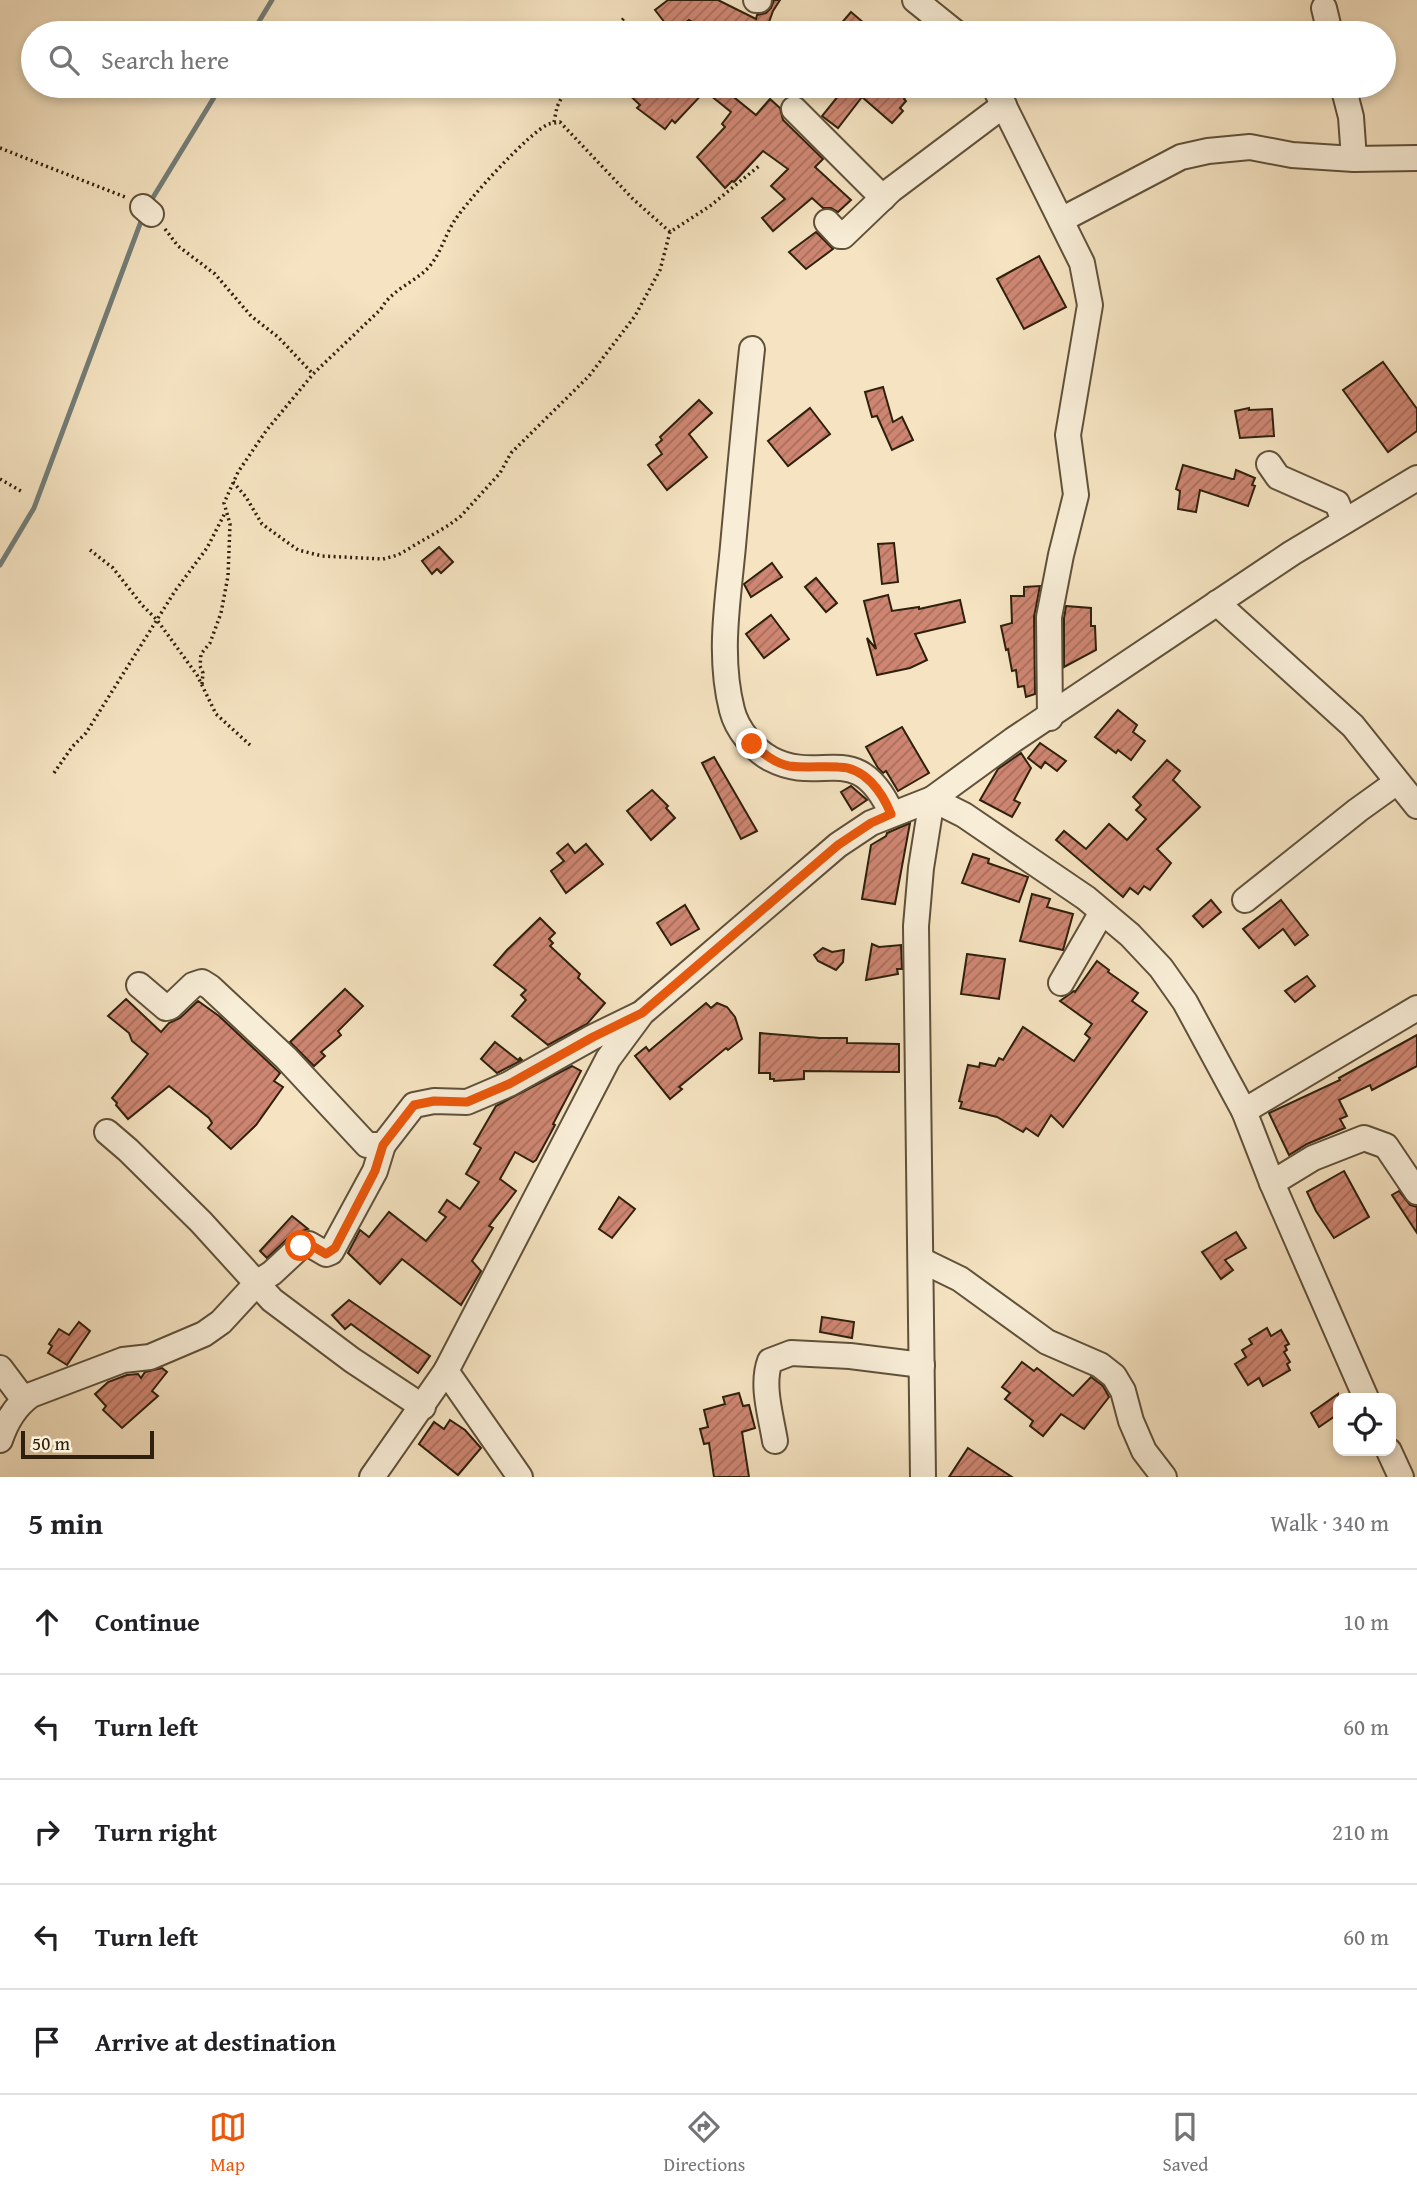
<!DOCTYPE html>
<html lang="en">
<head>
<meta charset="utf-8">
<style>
  body { margin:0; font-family:"Gentium Book Plus",serif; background:#f6f6f6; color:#202124 }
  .controls { position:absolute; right:21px; bottom:21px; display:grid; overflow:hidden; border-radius:14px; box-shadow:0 4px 10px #0003 }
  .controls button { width:63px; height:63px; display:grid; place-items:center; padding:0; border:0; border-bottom:2px solid #e0e0e0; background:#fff; color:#202124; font:35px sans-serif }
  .scale { position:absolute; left:21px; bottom:18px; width:133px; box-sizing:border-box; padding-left:7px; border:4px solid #2f200d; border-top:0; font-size:19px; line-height:24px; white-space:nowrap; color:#2f200d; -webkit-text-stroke:5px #f8edd7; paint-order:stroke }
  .stop { position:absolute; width:21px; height:21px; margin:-16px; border:5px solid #ea580c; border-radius:50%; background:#fff }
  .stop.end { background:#ea580c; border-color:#fff; box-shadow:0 2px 7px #0008 }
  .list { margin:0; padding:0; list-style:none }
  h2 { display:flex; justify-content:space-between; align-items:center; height:91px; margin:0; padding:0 28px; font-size:30px }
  h2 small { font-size:23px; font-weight:400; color:#757577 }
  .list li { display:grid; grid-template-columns:46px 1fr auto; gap:21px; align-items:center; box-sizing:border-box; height:105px; padding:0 28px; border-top:2px solid #e0e0e0 }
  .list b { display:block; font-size:26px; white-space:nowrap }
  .list em { font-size:23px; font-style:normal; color:#757577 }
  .icon { flex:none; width:38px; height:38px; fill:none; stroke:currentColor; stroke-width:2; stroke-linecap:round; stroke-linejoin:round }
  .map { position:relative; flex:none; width:1417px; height:1477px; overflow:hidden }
  .search { position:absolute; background:#fff; box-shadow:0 4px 10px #0003; left:21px; right:21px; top:21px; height:77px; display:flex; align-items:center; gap:18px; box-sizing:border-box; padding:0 24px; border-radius:38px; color:#757577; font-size:26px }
  .sheet { height:616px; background:#fff }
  nav { display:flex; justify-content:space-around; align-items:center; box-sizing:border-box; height:98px; border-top:2px solid #e0e0e0; background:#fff; font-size:19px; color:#757577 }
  nav a { display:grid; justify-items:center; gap:4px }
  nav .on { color:#ea580c }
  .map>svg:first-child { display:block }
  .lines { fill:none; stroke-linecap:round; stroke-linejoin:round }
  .stream { stroke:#737d77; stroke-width:5 }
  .building { fill:url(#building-hatch); stroke:#2f200d; stroke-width:2 }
  .minor-casing { stroke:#60513a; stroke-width:28 }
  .path { stroke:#2f200d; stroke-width:3.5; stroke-dasharray:2 3.5; stroke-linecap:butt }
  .minor { stroke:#f8edd7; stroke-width:24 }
  .route { stroke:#ea580c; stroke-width:9 }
</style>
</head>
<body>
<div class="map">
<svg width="1417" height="1477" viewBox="0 0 1417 1477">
  <defs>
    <pattern id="building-hatch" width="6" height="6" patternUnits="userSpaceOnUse" patternTransform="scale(1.75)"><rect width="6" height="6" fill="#ce8672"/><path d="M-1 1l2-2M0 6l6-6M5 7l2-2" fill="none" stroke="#a86d5c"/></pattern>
  </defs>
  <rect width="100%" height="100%" fill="#f5e3c1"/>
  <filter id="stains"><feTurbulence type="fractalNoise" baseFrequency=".00286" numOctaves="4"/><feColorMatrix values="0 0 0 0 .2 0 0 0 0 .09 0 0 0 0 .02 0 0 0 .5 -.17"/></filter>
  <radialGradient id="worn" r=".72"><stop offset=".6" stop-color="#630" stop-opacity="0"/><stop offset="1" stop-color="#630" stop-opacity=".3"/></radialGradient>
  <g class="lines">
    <g class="stream">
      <path d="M 252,33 L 272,0"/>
      <path d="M 149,204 L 221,86"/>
      <path d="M 0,565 L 34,508 L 143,216"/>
    </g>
  </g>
  <g class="building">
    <path d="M 668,0 L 718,0 L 756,19 L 757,15 L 766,13 L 771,8 L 774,0 L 780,0 L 773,11 L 768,25 L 784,33 L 710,33 L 689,20 L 672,32 L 655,10 Z"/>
    <path d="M 851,12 L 864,23 L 855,33 L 833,33 Z"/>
    <path d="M 620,86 L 720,86 L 756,115 L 770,99 L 780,108 L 783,120 L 823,159 L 815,167 L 851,200 L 838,212 L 831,208 L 823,208 L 812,198 L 773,231 L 762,218 L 785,199 L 771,186 L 788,169 L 763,151 L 734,182 L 732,181 L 725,188 L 697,157 L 725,127 L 722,124 L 731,112 L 705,91 L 675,123 L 672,120 L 665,129 L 637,108 L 640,105 Z"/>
    <path d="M 829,86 L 898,86 L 908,94 L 904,99 L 906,101 L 900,108 L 903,111 L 892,123 L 862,97 L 838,128 L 822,116 L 839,95 Z"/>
    <path d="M 816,232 L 833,249 L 806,269 L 789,252 Z"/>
    <path d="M 1039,256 L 1066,307 L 1024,329 L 997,279 Z"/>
    <path d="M 1383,362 L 1417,409 L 1417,431 L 1388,452 L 1343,390 Z"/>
    <path d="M 883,387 L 893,422 L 902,417 L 913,440 L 892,450 L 877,416 L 872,417 L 865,392 Z"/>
    <path d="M 699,400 L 712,413 L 689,434 L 707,457 L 667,490 L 648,465 L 662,454 L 656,445 L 662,440 L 660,437 Z"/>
    <path d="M 810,408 L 830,434 L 788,466 L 768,441 Z"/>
    <path d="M 1249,408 L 1249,410 L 1272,409 L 1274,436 L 1240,438 L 1235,411 Z"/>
    <path d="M 1183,465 L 1232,479 L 1234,479 L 1236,470 L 1255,478 L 1252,485 L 1255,486 L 1248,506 L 1200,490 L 1196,512 L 1178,509 L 1180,491 L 1176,489 Z"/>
    <path d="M 894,543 L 898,582 L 882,584 L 878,544 Z"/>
    <path d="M 439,547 L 453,562 L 441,573 L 437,569 L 432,574 L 422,561 Z"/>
    <path d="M 772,563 L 782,577 L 751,597 L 744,584 Z"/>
    <path d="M 816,578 L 837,603 L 826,612 L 805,587 Z"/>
    <path d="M 1040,586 L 1034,617 L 1035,694 L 1026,697 L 1024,686 L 1018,687 L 1016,670 L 1012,671 L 1008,649 L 1006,650 L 1001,626 L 1012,623 L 1011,596 L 1024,596 L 1024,587 Z"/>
    <path d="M 888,595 L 892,611 L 919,607 L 919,609 L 960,600 L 965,622 L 915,634 L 927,660 L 910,668 L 877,675 L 867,638 L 876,649 L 864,601 Z"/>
    <path d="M 1066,606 L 1091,608 L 1091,626 L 1095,626 L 1096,650 L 1064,667 L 1064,618 Z"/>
    <path d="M 771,615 L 789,639 L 764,658 L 746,634 Z"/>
    <path d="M 1118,710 L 1137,725 L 1133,732 L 1145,741 L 1131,760 L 1118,750 L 1116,753 L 1095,737 Z"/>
    <path d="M 902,727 L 929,773 L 898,791 L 886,771 L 883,773 L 878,768 L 866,747 Z"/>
    <path d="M 1040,743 L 1066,761 L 1057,771 L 1045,762 L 1041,768 L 1028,758 Z"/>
    <path d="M 1021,753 L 1031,768 L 1014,800 L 1020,803 L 1012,817 L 980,800 L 998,769 Z"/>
    <path d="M 714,757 L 757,831 L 741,839 L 702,763 Z"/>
    <path d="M 1167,760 L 1180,771 L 1173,780 L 1200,807 L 1157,849 L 1171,863 L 1150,890 L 1144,886 L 1138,894 L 1130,888 L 1123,897 L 1056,840 L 1064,831 L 1086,849 L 1109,824 L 1127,840 L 1146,819 L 1136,810 L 1141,805 L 1133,797 Z"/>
    <path d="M 851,786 L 867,800 L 852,810 L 841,792 Z"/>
    <path d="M 652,790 L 668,806 L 666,808 L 675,818 L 651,840 L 627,811 Z"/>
    <path d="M 910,823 L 895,904 L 862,899 L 871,845 L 886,836 L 887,833 Z"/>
    <path d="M 568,844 L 575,853 L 586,844 L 603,864 L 566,893 L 551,871 L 564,861 L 557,853 Z"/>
    <path d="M 973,854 L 989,859 L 988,863 L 1028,877 L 1019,902 L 962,883 Z"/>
    <path d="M 1032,894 L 1050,899 L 1047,907 L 1073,914 L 1063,950 L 1020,941 Z"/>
    <path d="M 1211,900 L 1221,912 L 1203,927 L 1193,916 Z"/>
    <path d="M 1281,900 L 1308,935 L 1295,945 L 1283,929 L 1259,948 L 1243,929 Z"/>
    <path d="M 685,905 L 699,929 L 671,945 L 657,923 Z"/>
    <path d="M 540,918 L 555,933 L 549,939 L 553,943 L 550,946 L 580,974 L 578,978 L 605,1003 L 587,1024 L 548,1045 L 512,1016 L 526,1000 L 521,995 L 526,990 L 494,965 L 507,950 Z"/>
    <path d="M 872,944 L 879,947 L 901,945 L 902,969 L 897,969 L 898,974 L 866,980 Z"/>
    <path d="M 823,948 L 832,952 L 844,950 L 843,962 L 836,970 L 818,961 L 814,955 Z"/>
    <path d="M 967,954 L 1005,959 L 999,999 L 961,994 Z"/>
    <path d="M 1097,961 L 1109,970 L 1108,972 L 1138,993 L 1132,1001 L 1147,1012 L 1063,1127 L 1051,1115 L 1038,1136 L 1026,1128 L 1023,1132 L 997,1117 L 960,1108 L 962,1102 L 959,1101 L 968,1065 L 979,1067 L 980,1063 L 995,1066 L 999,1058 L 1003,1060 L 1023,1027 L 1074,1061 L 1090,1038 L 1085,1034 L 1092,1024 L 1060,1001 L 1074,991 L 1075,992 Z"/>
    <path d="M 1307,976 L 1315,986 L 1295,1002 L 1285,991 Z"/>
    <path d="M 345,989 L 363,1006 L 338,1031 L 341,1035 L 321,1052 L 325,1056 L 314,1066 L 290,1042 Z"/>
    <path d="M 126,999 L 161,1032 L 169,1023 L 180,1018 L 198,1001 L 219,1016 L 280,1073 L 274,1081 L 283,1087 L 256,1125 L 231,1149 L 208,1128 L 212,1123 L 209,1118 L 169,1086 L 128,1119 L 116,1105 L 117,1103 L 112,1098 L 148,1054 L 132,1041 L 129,1033 L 108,1016 Z"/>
    <path d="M 706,1003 L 711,1008 L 717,1003 L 727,1007 L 735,1017 L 742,1039 L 728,1050 L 726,1048 L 679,1087 L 682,1089 L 670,1099 L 635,1056 L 646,1047 L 649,1051 Z"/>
    <path d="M 760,1033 L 820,1038 L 847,1038 L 847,1043 L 899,1044 L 899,1072 L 804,1071 L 804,1079 L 774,1081 L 774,1079 L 770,1079 L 770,1073 L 759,1073 Z"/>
    <path d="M 1417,1035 L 1417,1066 L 1372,1090 L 1370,1085 L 1339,1100 L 1347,1116 L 1340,1119 L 1345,1128 L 1307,1144 L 1289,1155 L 1269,1113 L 1340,1080 L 1339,1078 Z"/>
    <path d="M 495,1042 L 518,1060 L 520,1058 L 522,1060 L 497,1073 L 481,1059 Z"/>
    <path d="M 572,1066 L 581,1071 L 553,1124 L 555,1125 L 536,1160 L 533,1162 L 515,1152 L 500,1179 L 516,1191 L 489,1226 L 493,1228 L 472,1261 L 481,1271 L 461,1305 L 402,1259 L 380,1284 L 348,1253 L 360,1230 L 369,1237 L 389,1212 L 426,1241 L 446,1217 L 439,1212 L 447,1200 L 460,1209 L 479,1182 L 466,1174 L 481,1148 L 474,1144 L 496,1106 Z"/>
    <path d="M 1344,1171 L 1369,1217 L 1334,1238 L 1316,1211 L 1307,1192 Z"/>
    <path d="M 1399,1191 L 1410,1205 L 1417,1207 L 1417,1233 L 1392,1195 Z"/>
    <path d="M 619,1197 L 635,1209 L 612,1238 L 599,1229 Z"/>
    <path d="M 292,1216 L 308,1229 L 291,1235 L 267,1258 L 260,1251 Z"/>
    <path d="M 1236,1232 L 1246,1248 L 1225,1260 L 1233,1270 L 1221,1279 L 1202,1252 Z"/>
    <path d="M 349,1300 L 430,1356 L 418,1373 L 351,1324 L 345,1329 L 332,1315 Z"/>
    <path d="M 822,1317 L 854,1322 L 852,1338 L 820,1332 Z"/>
    <path d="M 79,1322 L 90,1331 L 67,1365 L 48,1353 L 52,1346 L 49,1344 L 59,1329 L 69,1335 Z"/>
    <path d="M 1267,1328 L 1271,1336 L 1281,1330 L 1289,1344 L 1285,1346 L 1287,1350 L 1284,1352 L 1290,1362 L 1287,1364 L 1290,1370 L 1263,1386 L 1259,1378 L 1248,1385 L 1235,1364 L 1246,1357 L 1242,1350 L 1252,1344 L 1249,1339 Z"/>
    <path d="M 1022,1362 L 1034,1371 L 1037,1368 L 1073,1396 L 1091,1377 L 1103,1386 L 1109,1397 L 1084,1429 L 1061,1414 L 1043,1436 L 1030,1426 L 1033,1421 L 1005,1399 L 1010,1393 L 1002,1387 Z"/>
    <path d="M 162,1368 L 167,1372 L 152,1391 L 158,1396 L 122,1428 L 103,1410 L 106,1406 L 95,1394 L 108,1382 L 127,1375 L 138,1374 L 141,1378 L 145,1372 Z"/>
    <path d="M 739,1393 L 743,1406 L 749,1405 L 755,1428 L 742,1432 L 749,1477 L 714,1477 L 709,1443 L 704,1444 L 700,1429 L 708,1427 L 704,1410 L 725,1404 L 723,1397 Z"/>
    <path d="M 1338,1394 L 1338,1414 L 1319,1427 L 1311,1413 Z"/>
    <path d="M 450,1420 L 465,1430 L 481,1448 L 458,1475 L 419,1444 L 434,1422 L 444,1429 Z"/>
    <path d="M 968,1448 L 1012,1477 L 949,1477 Z"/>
  </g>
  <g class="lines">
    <defs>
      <g id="minor">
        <path d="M 756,0 L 759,0"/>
        <path d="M 915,0 L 956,33"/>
        <path d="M 1324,8 L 1330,33"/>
        <path d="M 994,86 L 1082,263 L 1090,305 L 1068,435 L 1076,495 L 1061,555 L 1049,617 L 1050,718"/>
        <path d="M 1343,86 L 1351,117 L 1354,159"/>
        <path d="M 794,109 L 883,198"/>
        <path d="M 143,207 L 151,214"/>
        <path d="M 1061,220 L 1181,157 L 1208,151 L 1250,147 L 1292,155 L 1354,159 L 1417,158"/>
        <path d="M 827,222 L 840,236 L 843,236 L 891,190 L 1004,105"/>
        <path d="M 752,349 C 745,414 739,480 733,546 C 728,601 718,655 732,710 C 737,730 754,750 771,759 C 822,786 857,737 892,814"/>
        <path d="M 1269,464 L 1278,477 L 1337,503 L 1344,521"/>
        <path d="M 1217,603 L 1353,726 L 1417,806"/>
        <path d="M 1245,900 L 1358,810 L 1397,782"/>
        <path d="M 1061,983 L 1102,912"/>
        <path d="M 139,985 L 166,1008 L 170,1007 L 193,985 L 202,982 L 210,987 L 286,1058 L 367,1145 L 383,1145 L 414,1105 L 434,1101 L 467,1102 L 509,1084 L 593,1037 L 638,1015"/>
        <path d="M 1244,1111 L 1417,1008"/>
        <path d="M 107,1132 L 128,1150 L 201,1222 L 272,1300 L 352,1360 L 423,1407"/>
        <path d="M 1272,1183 L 1313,1158 L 1364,1138 L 1386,1146 L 1417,1192"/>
        <path d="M 921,1260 L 960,1279 L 1047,1342 L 1100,1365 L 1114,1376 L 1123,1391 L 1131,1421 L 1144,1451 L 1164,1477"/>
        <path d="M 0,1368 L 24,1400"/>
        <path d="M 446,1371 L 520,1477"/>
        <path d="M 0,1440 C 6,1422 15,1406 31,1395 L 123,1360 L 150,1357 L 204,1334 L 221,1322 L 258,1282 L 272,1273 L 301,1246 L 309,1244 L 326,1254 L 331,1252 L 375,1171 L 383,1145"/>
        <path d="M 775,1441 C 771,1416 761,1385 770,1361 L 791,1353 L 850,1356 L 922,1365"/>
        <path d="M 1389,1451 L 1401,1477"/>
        <path d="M 372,1477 L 446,1371 L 608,1059 L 642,1013 L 838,845 L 871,823 L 932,799 L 964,815 L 1086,898 L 1130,935 L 1161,968 L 1185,1002 L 1244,1111 L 1272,1183 L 1366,1398"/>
        <path d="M 923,1477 L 916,926 L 921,868 L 932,799 L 1013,740 L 1292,553 L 1417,478"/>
      </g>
    </defs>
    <use href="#minor" class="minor-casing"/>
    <g class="path">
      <path d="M 612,33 L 624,18"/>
      <path d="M 554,122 L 557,107 L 567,86"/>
      <path d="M 0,148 L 125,197"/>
      <path d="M 165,229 L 178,246 L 215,274 L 251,316 L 278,337 L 313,374"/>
      <path d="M 0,479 L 21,491"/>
      <path d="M 233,482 L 246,497 L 262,524 L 298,550 L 322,556 L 383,559 L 398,555 L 449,525 L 461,516 L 500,473 L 511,453 L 589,376 L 635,316 L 660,270 L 670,232 L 710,206 L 759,166"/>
      <path d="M 90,550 L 113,568 L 142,605 L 157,620 L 197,675 L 216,714 L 250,745"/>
      <path d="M 202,684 L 203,673 L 200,666 L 201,654 L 210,643 L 221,613 L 228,576 L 230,524 L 224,503 L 238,472 L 266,431 L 313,374 L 381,309 C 392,289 414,283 429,267 C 441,253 445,235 455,220 C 467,201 530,131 549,124 C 552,123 556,123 560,122 L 633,199 L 670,232"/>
      <path d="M 54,773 L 72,747 L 86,733 L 175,591 L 207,548 L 225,513"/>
    </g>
    <use href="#minor" class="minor"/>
  </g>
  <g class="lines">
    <path class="route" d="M 301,1246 L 309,1244 L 326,1254 L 335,1248 L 375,1171 L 383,1145 L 414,1105 L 434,1101 L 467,1102 L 509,1084 L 593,1037 L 642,1013 L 838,845 L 871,823 L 891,814 C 882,792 865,767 838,767 C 822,766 805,768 789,766 C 774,763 763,753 752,744"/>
  </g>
  <rect width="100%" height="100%" filter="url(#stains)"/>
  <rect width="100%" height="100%" fill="url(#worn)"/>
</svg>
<div class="controls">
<button><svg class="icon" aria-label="locate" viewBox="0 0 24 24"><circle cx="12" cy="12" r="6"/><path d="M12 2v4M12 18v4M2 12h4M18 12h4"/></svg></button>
</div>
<div class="scale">50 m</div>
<div class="stop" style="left:301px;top:1246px"></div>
<div class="stop end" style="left:752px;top:744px"></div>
<div class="search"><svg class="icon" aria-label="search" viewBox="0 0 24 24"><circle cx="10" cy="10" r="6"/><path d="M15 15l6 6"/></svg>Search here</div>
</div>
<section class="sheet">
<h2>5 min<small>Walk · 340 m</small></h2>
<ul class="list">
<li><svg class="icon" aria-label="ahead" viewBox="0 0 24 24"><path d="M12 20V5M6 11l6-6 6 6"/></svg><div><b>Continue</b></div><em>10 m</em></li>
<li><svg class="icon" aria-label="left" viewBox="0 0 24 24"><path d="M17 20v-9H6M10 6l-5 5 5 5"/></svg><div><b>Turn left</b></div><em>60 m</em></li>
<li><svg class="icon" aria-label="right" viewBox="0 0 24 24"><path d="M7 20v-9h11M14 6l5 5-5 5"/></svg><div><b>Turn right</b></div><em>210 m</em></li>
<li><svg class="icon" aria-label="left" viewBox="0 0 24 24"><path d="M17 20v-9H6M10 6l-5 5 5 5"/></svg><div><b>Turn left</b></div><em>60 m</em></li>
<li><svg class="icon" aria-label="arrive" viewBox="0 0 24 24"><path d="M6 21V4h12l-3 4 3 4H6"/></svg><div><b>Arrive at destination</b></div></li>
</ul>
</section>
<nav>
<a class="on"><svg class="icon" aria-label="map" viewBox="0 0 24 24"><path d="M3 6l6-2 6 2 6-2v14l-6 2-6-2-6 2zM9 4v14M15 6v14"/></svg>Map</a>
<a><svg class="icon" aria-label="directions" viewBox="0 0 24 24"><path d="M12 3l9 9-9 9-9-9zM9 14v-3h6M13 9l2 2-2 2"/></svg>Directions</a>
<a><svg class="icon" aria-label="saved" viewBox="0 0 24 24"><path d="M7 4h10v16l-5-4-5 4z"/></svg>Saved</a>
</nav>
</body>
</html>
